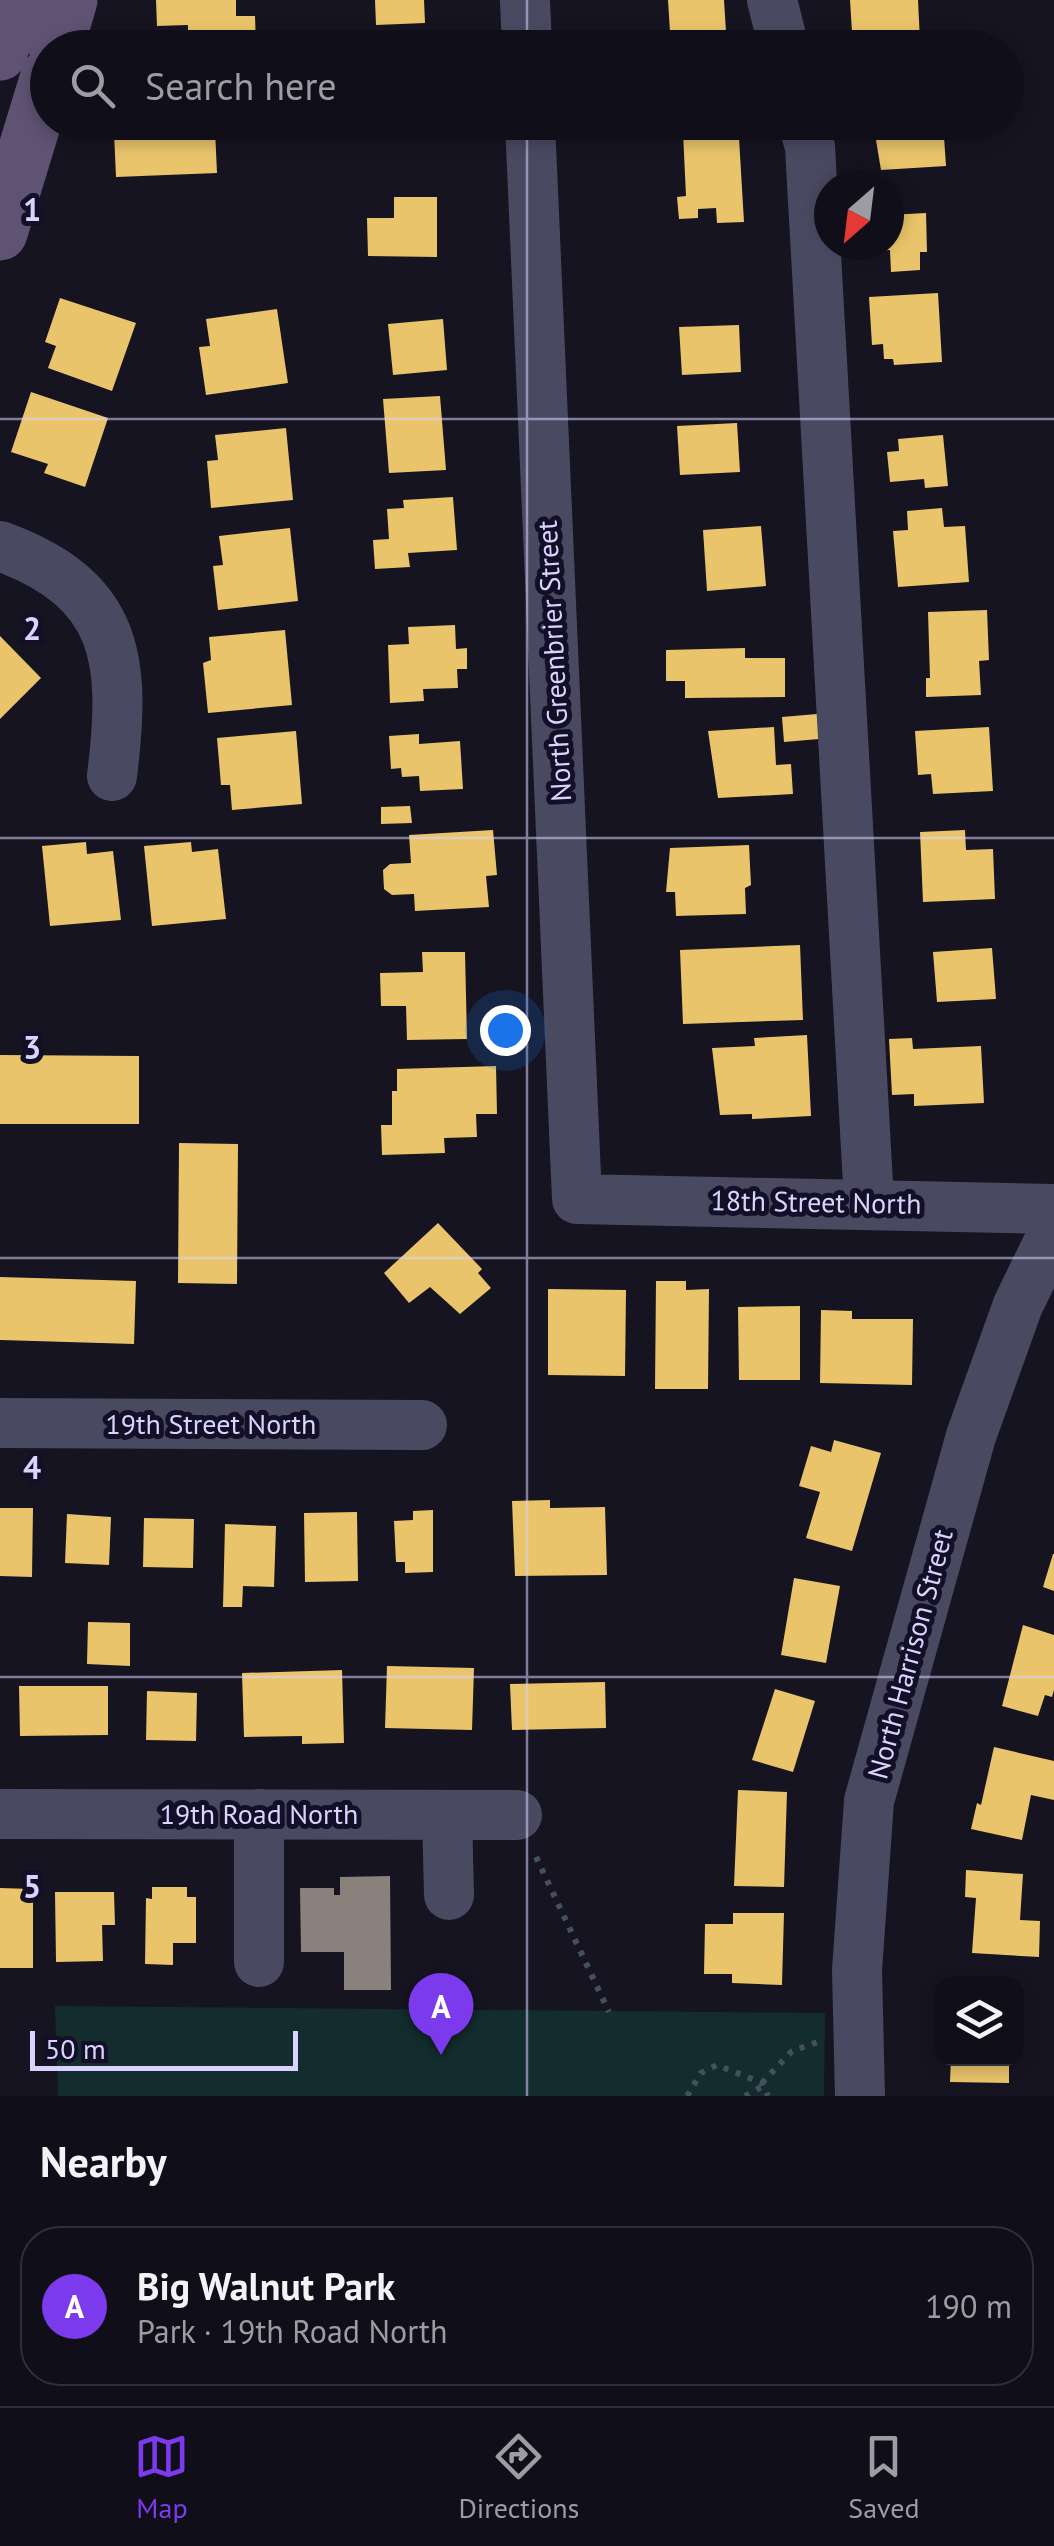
<!DOCTYPE html>
<html lang="en">
<head>
<meta charset="utf-8">
<style>
  body { margin:0; font-family:"PT Sans",sans-serif; background:#191822; color:#f1f3f6 }
  .controls { position:absolute; right:30px; bottom:30px; display:grid; overflow:hidden; border-radius:20px; box-shadow:0 5px 15px #0003 }
  .controls button { width:90px; height:90px; display:grid; place-items:center; padding:0; border:0; border-bottom:2px solid #302f38; background:#100f19; color:#f1f3f6; font:50px sans-serif }
  .compass { position:absolute; left:814px; top:170px; width:90px; height:90px; border-radius:50%; background:#100f19; box-shadow:0 5px 15px #0003; rotate:208deg }
  .scale { position:absolute; left:30px; bottom:25px; width:268px; box-sizing:border-box; padding-left:10px; border:5px solid #d9d4ff; border-top:0; font-size:28px; line-height:35px; white-space:nowrap; color:#d9d4ff; -webkit-text-stroke:8px #130f26; paint-order:stroke }
  .you { position:absolute; left:505px; top:1030px; width:35px; height:35px; margin:-25px; border:8px solid #fff; border-radius:50%; background:#1a73e8; box-shadow:0 0 0 15px #1a73e833 }
  .badge { display:grid; place-items:center; width:65px; height:65px; border-radius:50%; background:#7c3aed; color:#fff; font-size:32px; font-weight:700 }
  .pin { position:absolute; translate:-50% -82px; filter:drop-shadow(0 2px 5px #0008) }
  .pin::after { content:''; position:absolute; top:52px; width:35px; height:30px; background:inherit; clip-path:polygon(0 0,100% 0,50% 100%) }
  .list { margin:0; padding:0; list-style:none }
  h2 { display:flex; justify-content:space-between; align-items:center; height:130px; margin:0; padding:0 40px; font-size:42px }
  h2 small { font-size:32px; font-weight:400; color:#9c9ca2 }
  .list li { display:grid; grid-template-columns:65px 1fr auto; gap:30px; align-items:center; box-sizing:border-box; height:160px; margin:0 20px 20px; padding:0 20px; border:2px solid #302f38; border-radius:40px }
  .list b { display:block; font-size:38px; white-space:nowrap }
  .list p { margin:0; font-size:32px; white-space:nowrap; color:#9c9ca2 }
  .list em { font-size:32px; font-style:normal; color:#9c9ca2 }
  .icon { flex:none; width:55px; height:55px; fill:none; stroke:currentColor; stroke-width:2; stroke-linecap:round; stroke-linejoin:round }
  .map { position:relative; flex:none; width:1054px; height:2096px; overflow:hidden }
  .search { position:absolute; background:#100f19; box-shadow:0 5px 15px #0003; left:30px; right:30px; top:30px; height:110px; display:flex; align-items:center; gap:25px; box-sizing:border-box; padding:0 35px; border-radius:55px; color:#9c9ca2; font-size:38px }
  .sheet { height:310px; background:#100f19 }
  nav { display:flex; justify-content:space-around; align-items:center; box-sizing:border-box; height:140px; border-top:2px solid #302f38; background:#100f19; font-size:28px; color:#9c9ca2 }
  nav a { display:grid; justify-items:center; gap:5px }
  nav .on { color:#7c3aed }
  .map>svg:first-child { display:block }
  .green { fill:#132c2d }
  .homes { fill:#e9c46a }
  .industry { fill:#8a817c }
  .lines { fill:none; stroke-linecap:round; stroke-linejoin:round }
  .path { stroke:#44505f; stroke-width:6; stroke-dasharray:5 8; stroke-linecap:butt }
  .minor { stroke:#4a4962; stroke-width:50 }
  .major { stroke:#5e5373; stroke-width:55 }
  .grid { fill:none; stroke:#d9d4ff; stroke-width:2.5; stroke-opacity:0.55 }
  .labels { text-anchor:middle; stroke-width:10; stroke-linejoin:round; paint-order:stroke }
  .street-label { font-size:28px; fill:#d9d4ff; stroke:#130f26 }
  .grid-label { font-size:32px; text-anchor:middle; font-weight:bold; fill:#d9d4ff; stroke:#130f26; stroke-width:10; stroke-linejoin:round; paint-order:stroke }
</style>
</head>
<body>
<div class="map">
<svg width="1054" height="2096" viewBox="0 0 1054 2096">
  <rect width="100%" height="100%" fill="#161421"/>
  <path class="green" d="M 55,2006 L 825,2013 L 824,2096 L 58,2096 Z"/>
  <g class="homes">
    <path d="M 156,0 L 236,0 L 236,16 L 255,16 L 256,46 L 188,48 L 188,25 L 157,26 Z"/>
    <path d="M 375,0 L 424,0 L 425,23 L 376,25 Z"/>
    <path d="M 668,0 L 724,0 L 727,48 L 671,48 Z"/>
    <path d="M 850,0 L 918,0 L 920,41 L 907,41 L 907,48 L 853,48 Z"/>
    <path d="M 131,122 L 230,122 L 230,130 L 215,130 L 217,173 L 116,177 L 114,133 L 131,132 Z"/>
    <path d="M 356,122 L 432,122 L 432,127 L 356,129 Z"/>
    <path d="M 699,122 L 773,122 L 725,128 L 725,139 L 739,138 L 744,222 L 717,223 L 716,208 L 698,209 L 698,218 L 679,219 L 677,197 L 686,196 L 683,132 L 699,132 Z"/>
    <path d="M 873,122 L 943,122 L 946,166 L 881,170 Z"/>
    <path d="M 394,197 L 437,197 L 437,257 L 368,256 L 367,218 L 394,218 Z"/>
    <path d="M 926,213 L 927,252 L 920,252 L 920,270 L 891,272 L 890,250 L 871,251 L 871,245 L 889,245 L 889,215 Z"/>
    <path d="M 938,293 L 942,362 L 894,365 L 893,359 L 884,359 L 883,344 L 872,345 L 869,297 Z"/>
    <path d="M 60,298 L 136,323 L 112,391 L 48,368 L 56,346 L 45,342 Z"/>
    <path d="M 277,309 L 288,383 L 206,395 L 199,347 L 210,346 L 206,319 Z"/>
    <path d="M 443,319 L 447,370 L 393,375 L 388,324 Z"/>
    <path d="M 739,325 L 741,372 L 682,375 L 679,327 Z"/>
    <path d="M 31,392 L 108,418 L 85,487 L 44,473 L 48,464 L 11,452 Z"/>
    <path d="M 440,396 L 446,470 L 389,473 L 383,399 Z"/>
    <path d="M 737,423 L 740,472 L 680,475 L 677,426 Z"/>
    <path d="M 286,428 L 293,500 L 211,508 L 207,461 L 218,460 L 215,435 Z"/>
    <path d="M 943,435 L 948,486 L 925,488 L 924,479 L 890,482 L 887,452 L 899,451 L 898,439 Z"/>
    <path d="M 453,497 L 457,550 L 408,553 L 410,567 L 375,569 L 373,540 L 389,539 L 387,509 L 404,508 L 403,500 Z"/>
    <path d="M 942,508 L 944,527 L 965,526 L 969,582 L 898,587 L 893,531 L 908,530 L 907,511 Z"/>
    <path d="M 761,526 L 766,586 L 707,591 L 703,530 Z"/>
    <path d="M 290,528 L 298,601 L 218,610 L 213,566 L 223,565 L 219,536 Z"/>
    <path d="M 987,610 L 989,660 L 979,661 L 981,695 L 926,697 L 926,678 L 930,678 L 928,612 Z"/>
    <path d="M 455,625 L 456,649 L 467,648 L 467,669 L 457,669 L 458,688 L 423,689 L 424,701 L 390,703 L 388,645 L 409,644 L 408,627 Z"/>
    <path d="M 285,630 L 292,705 L 208,713 L 203,663 L 211,660 L 209,637 Z"/>
    <path d="M 0,636 L 41,678 L 0,719 Z"/>
    <path d="M 745,648 L 745,658 L 785,658 L 785,697 L 685,698 L 685,681 L 666,681 L 666,650 Z"/>
    <path d="M 817,714 L 819,739 L 784,742 L 782,717 Z"/>
    <path d="M 774,727 L 776,765 L 791,764 L 793,794 L 718,798 L 708,731 Z"/>
    <path d="M 989,727 L 993,791 L 933,794 L 931,774 L 918,775 L 915,731 Z"/>
    <path d="M 296,731 L 302,804 L 232,810 L 230,785 L 221,785 L 217,738 Z"/>
    <path d="M 419,734 L 419,744 L 460,741 L 463,789 L 420,791 L 419,776 L 402,777 L 401,768 L 391,769 L 389,736 Z"/>
    <path d="M 410,806 L 412,823 L 381,824 L 381,807 Z"/>
    <path d="M 493,830 L 497,875 L 486,876 L 489,907 L 415,911 L 414,894 L 392,895 L 384,889 L 383,870 L 390,864 L 411,863 L 409,835 Z"/>
    <path d="M 965,830 L 966,850 L 993,849 L 995,899 L 923,902 L 920,832 Z"/>
    <path d="M 86,842 L 87,854 L 113,851 L 121,920 L 50,926 L 42,846 Z"/>
    <path d="M 191,842 L 192,852 L 218,849 L 226,919 L 152,926 L 144,846 Z"/>
    <path d="M 749,845 L 751,885 L 745,888 L 746,914 L 676,916 L 675,892 L 666,892 L 670,848 Z"/>
    <path d="M 800,945 L 803,1020 L 683,1024 L 680,950 Z"/>
    <path d="M 992,948 L 996,999 L 937,1002 L 933,952 Z"/>
    <path d="M 422,952 L 465,952 L 467,1039 L 407,1040 L 406,1006 L 381,1006 L 380,973 L 423,972 Z"/>
    <path d="M 807,1035 L 811,1116 L 752,1119 L 752,1114 L 720,1115 L 712,1048 L 755,1046 L 754,1038 Z"/>
    <path d="M 912,1038 L 913,1049 L 981,1046 L 984,1103 L 914,1106 L 914,1094 L 892,1095 L 889,1039 Z"/>
    <path d="M 0,1055 L 139,1056 L 139,1124 L 0,1124 Z"/>
    <path d="M 496,1066 L 497,1114 L 476,1114 L 477,1137 L 444,1138 L 445,1153 L 382,1155 L 381,1125 L 392,1125 L 392,1091 L 397,1091 L 397,1069 Z"/>
    <path d="M 179,1143 L 238,1144 L 237,1284 L 178,1283 Z"/>
    <path d="M 438,1223 L 482,1269 L 478,1273 L 491,1288 L 460,1314 L 430,1287 L 409,1303 L 384,1273 Z"/>
    <path d="M 0,1277 L 136,1281 L 134,1344 L 0,1340 Z"/>
    <path d="M 656,1281 L 686,1281 L 686,1290 L 709,1289 L 708,1389 L 655,1389 Z"/>
    <path d="M 548,1289 L 626,1290 L 625,1376 L 548,1375 Z"/>
    <path d="M 800,1306 L 800,1380 L 739,1380 L 738,1307 Z"/>
    <path d="M 821,1310 L 852,1311 L 852,1319 L 913,1319 L 912,1385 L 820,1383 Z"/>
    <path d="M 834,1440 L 881,1453 L 852,1551 L 806,1538 L 820,1492 L 799,1486 L 811,1446 L 831,1452 Z"/>
    <path d="M 550,1500 L 550,1508 L 605,1507 L 607,1575 L 515,1576 L 512,1501 Z"/>
    <path d="M 0,1508 L 33,1508 L 32,1577 L 0,1576 Z"/>
    <path d="M 433,1510 L 433,1572 L 405,1573 L 405,1562 L 396,1562 L 394,1521 L 413,1520 L 413,1511 Z"/>
    <path d="M 357,1512 L 358,1581 L 305,1582 L 304,1513 Z"/>
    <path d="M 67,1514 L 111,1517 L 109,1565 L 65,1563 Z"/>
    <path d="M 144,1518 L 194,1519 L 193,1568 L 143,1567 Z"/>
    <path d="M 225,1524 L 276,1526 L 274,1587 L 243,1586 L 242,1607 L 223,1607 Z"/>
    <path d="M 1053,1554 L 1054,1554 L 1054,1591 L 1043,1587 Z"/>
    <path d="M 794,1578 L 840,1586 L 826,1663 L 781,1655 Z"/>
    <path d="M 88,1622 L 130,1623 L 130,1666 L 87,1664 Z"/>
    <path d="M 1023,1625 L 1054,1635 L 1054,1690 L 1052,1697 L 1045,1695 L 1038,1716 L 1002,1706 Z"/>
    <path d="M 387,1666 L 474,1668 L 472,1730 L 385,1728 Z"/>
    <path d="M 342,1670 L 344,1743 L 302,1744 L 302,1736 L 244,1737 L 242,1673 Z"/>
    <path d="M 605,1682 L 606,1728 L 512,1730 L 510,1684 Z"/>
    <path d="M 19,1686 L 108,1686 L 108,1735 L 20,1736 Z"/>
    <path d="M 775,1689 L 815,1701 L 793,1772 L 752,1760 Z"/>
    <path d="M 147,1691 L 197,1693 L 196,1741 L 146,1740 Z"/>
    <path d="M 994,1747 L 1054,1761 L 1054,1800 L 1031,1795 L 1022,1840 L 971,1829 L 977,1803 L 981,1805 Z"/>
    <path d="M 738,1790 L 787,1792 L 784,1887 L 734,1886 Z"/>
    <path d="M 966,1870 L 1023,1874 L 1020,1920 L 1040,1921 L 1039,1957 L 972,1953 L 976,1898 L 965,1897 Z"/>
    <path d="M 152,1887 L 187,1887 L 187,1897 L 196,1897 L 196,1943 L 173,1943 L 173,1965 L 145,1964 L 146,1898 L 152,1899 Z"/>
    <path d="M 0,1888 L 33,1889 L 33,1968 L 0,1968 Z"/>
    <path d="M 55,1892 L 114,1892 L 115,1925 L 102,1925 L 103,1961 L 56,1962 Z"/>
    <path d="M 733,1913 L 784,1913 L 782,1985 L 732,1983 L 732,1974 L 704,1974 L 705,1924 L 733,1924 Z"/>
    <path d="M 951,2058 L 1009,2058 L 1009,2083 L 950,2082 Z"/>
  </g>
  <path class="industry" d="M 390,1876 L 391,1990 L 344,1990 L 344,1952 L 301,1952 L 300,1888 L 334,1888 L 334,1895 L 340,1895 L 340,1877 Z"/>
  <g class="lines">
    <g class="path">
      <path d="M 536,1857 L 609,2012"/>
      <path d="M 762,2083 L 792,2051 L 818,2042"/>
      <path d="M 687,2096 L 701,2073 L 717,2065 L 762,2083 L 768,2096"/>
      <path d="M 745,2096 L 763,2086"/>
    </g>
    <g class="minor">
      <path d="M 525,0 L 527,48"/>
      <path d="M 772,0 L 784,48"/>
      <path d="M 530,122 L 577,1199 L 1054,1209"/>
      <path d="M 803,122 L 810,147 L 869,1202"/>
      <path d="M 0,546 C 121,590 126,662 112,776"/>
      <path d="M 0,1423 L 422,1425"/>
      <path d="M 0,1814 L 517,1815"/>
      <path d="M 259,1814 L 259,1962"/>
      <path d="M 447,1815 L 449,1895"/>
      <path d="M 860,2096 L 857,1970 L 869,1801 L 971,1436 L 1018,1305 L 1054,1231"/>
    </g>
    <g class="major">
      <path d="M 56,48 L 70,0"/>
      <path d="M 0,53 L 17,0"/>
      <path d="M 0,233 L 48,76"/>
    </g>
  </g>
  <path class="grid" d="M 527,0 L 527,48M 527,122 L 527,2096M 0,419 L 1054,419M 0,838 L 1054,838M 0,1258 L 1054,1258M 0,1677 L 1054,1677"/>
  <g class="labels">
    <g class="street-label">
      <text transform="translate(554 661) rotate(-93)" y="10">North Greenbrier Street</text>
      <text transform="translate(816 1202) rotate(1)" y="10">18th Street North</text>
      <text x="211" y="1434">19th Street North</text>
      <text transform="translate(910 1654) rotate(-75)" y="10">North Harrison Street</text>
      <text x="259" y="1824">19th Road North</text>
    </g>
  </g>
  <g class="grid-label">
    <text x="32" y="221">1</text>
    <text x="32" y="640">2</text>
    <text x="32" y="1059">3</text>
    <text x="32" y="1479">4</text>
    <text x="32" y="1898">5</text>
  </g>
</svg>
<div class="controls">
<button><svg class="icon" aria-label="layers" viewBox="0 0 24 24"><path d="M12 4l9 5-9 5-9-5zM3 14l9 5 9-5"/></svg></button>
</div>
<svg class="compass" viewBox="-18 -18 36 36"><path d="M0-13l5 13h-10z" fill="#e53935"/><path d="M0 13l5-13h-10z" fill="#9c9ca2"/></svg>
<div class="scale">50 m</div>
<div class="you"></div>
<div class="pin badge" style="left:441px;top:2055px">A</div>
<div class="search"><svg class="icon" aria-label="search" viewBox="0 0 24 24"><circle cx="10" cy="10" r="6"/><path d="M15 15l6 6"/></svg>Search here</div>
</div>
<section class="sheet">
<h2>Nearby<small></small></h2>
<ul class="list">
<li><span class="badge">A</span><div><b>Big Walnut Park</b><p>Park · 19th Road North</p></div><em>190 m</em></li>
</ul>
</section>
<nav>
<a class="on"><svg class="icon" aria-label="map" viewBox="0 0 24 24"><path d="M3 6l6-2 6 2 6-2v14l-6 2-6-2-6 2zM9 4v14M15 6v14"/></svg>Map</a>
<a><svg class="icon" aria-label="directions" viewBox="0 0 24 24"><path d="M12 3l9 9-9 9-9-9zM9 14v-3h6M13 9l2 2-2 2"/></svg>Directions</a>
<a><svg class="icon" aria-label="saved" viewBox="0 0 24 24"><path d="M7 4h10v16l-5-4-5 4z"/></svg>Saved</a>
</nav>
</body>
</html>
